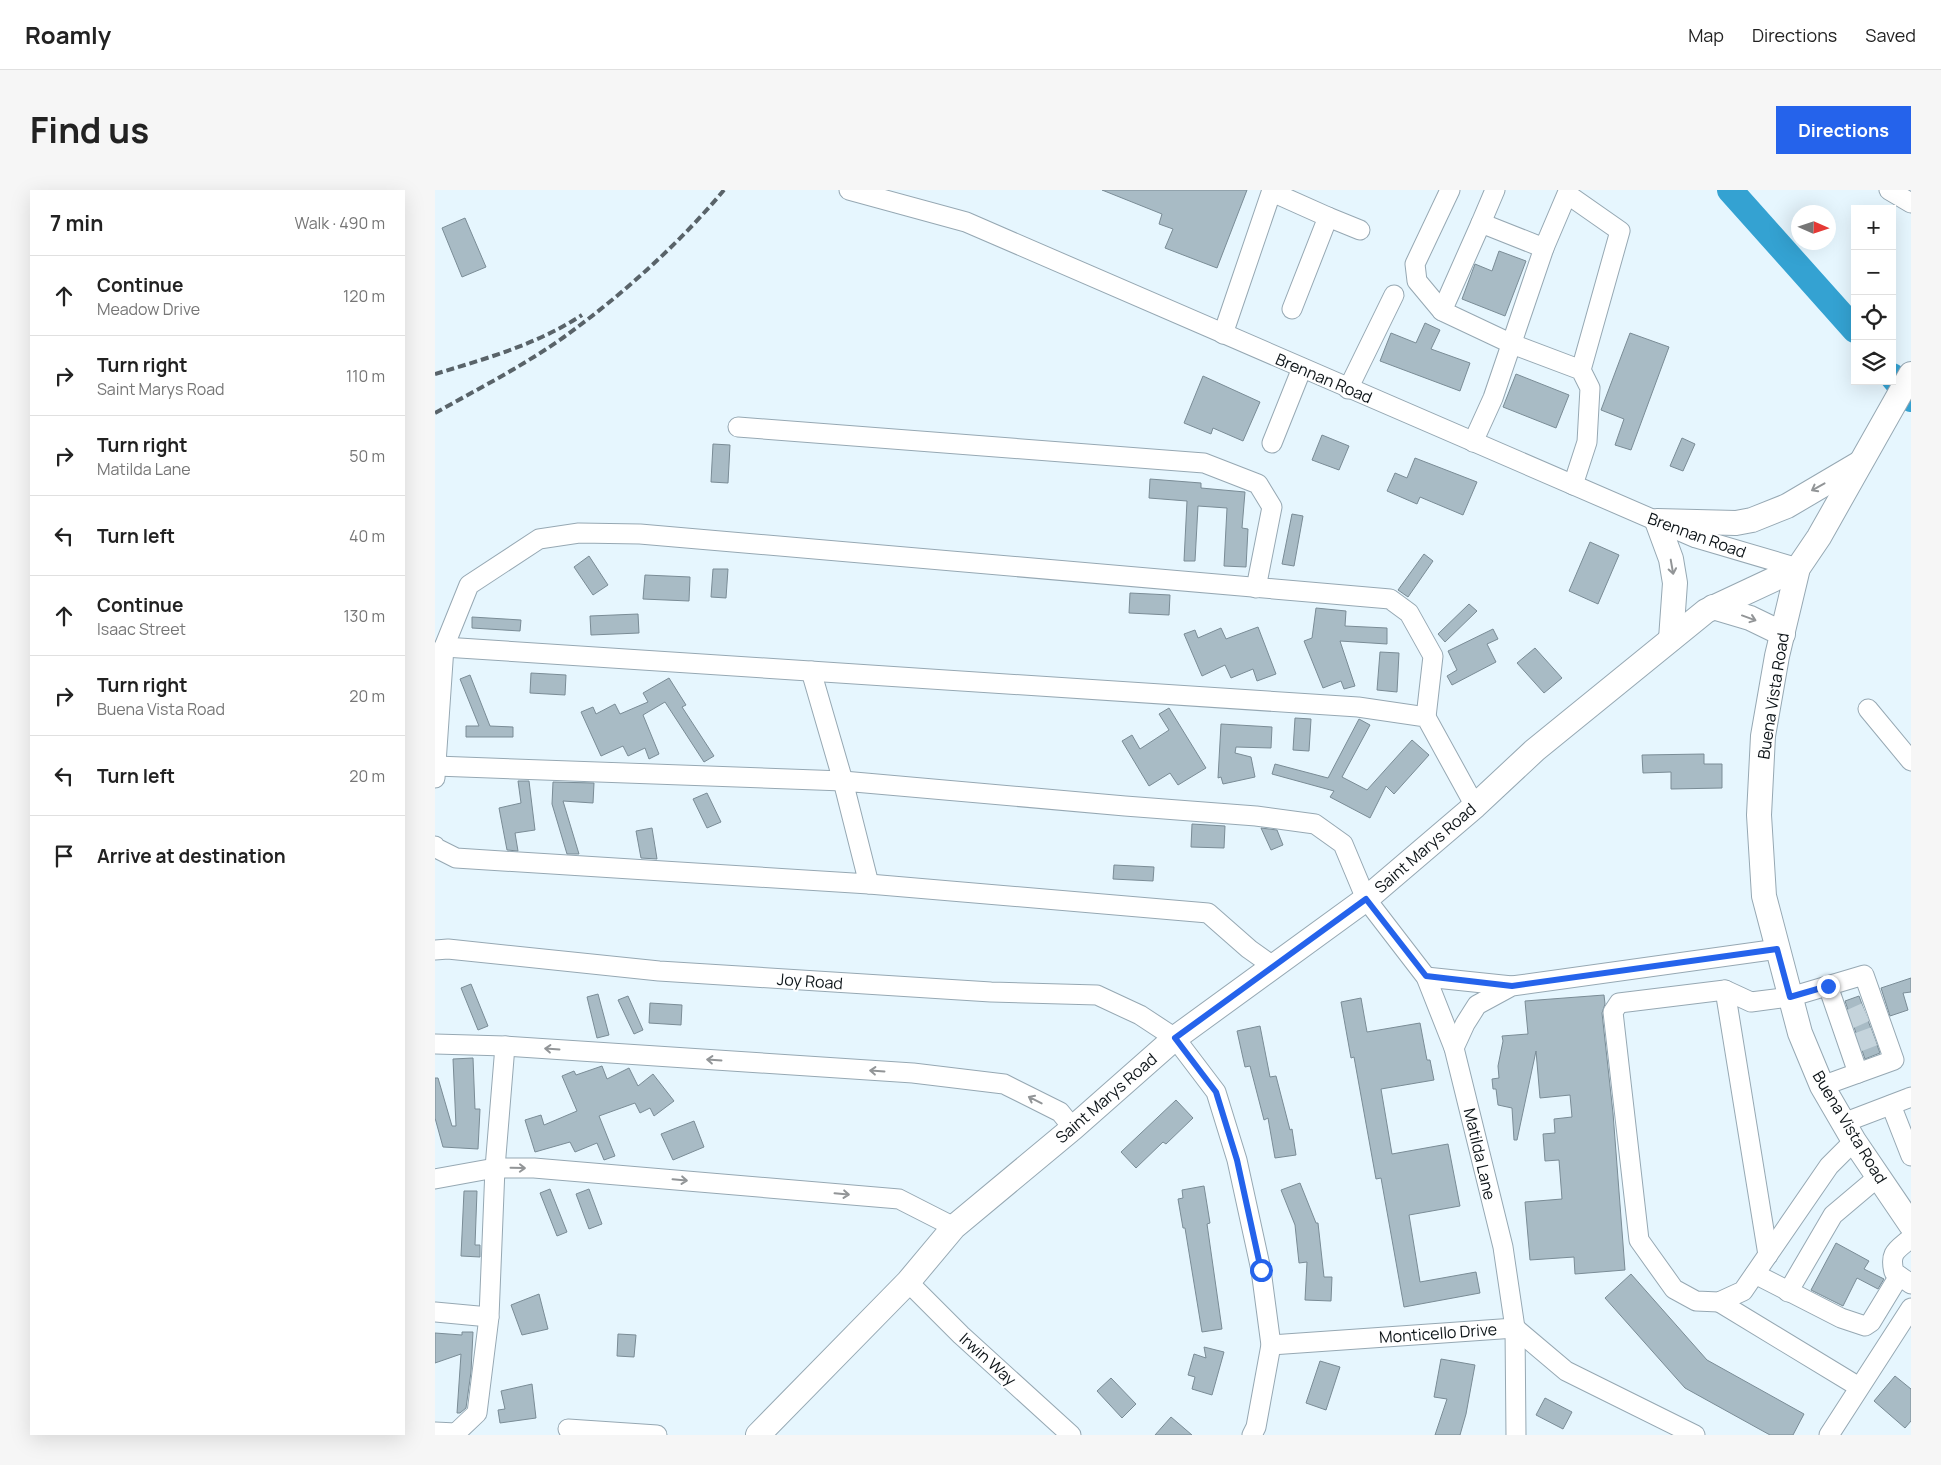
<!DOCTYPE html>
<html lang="en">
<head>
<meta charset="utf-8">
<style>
  body { margin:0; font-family:Manrope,sans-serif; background:#f6f6f6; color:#222 }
  .controls { position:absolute; right:15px; top:15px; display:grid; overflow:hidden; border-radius:0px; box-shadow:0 5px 20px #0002 }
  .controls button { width:45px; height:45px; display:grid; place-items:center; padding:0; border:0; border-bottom:1px solid #e0e0e0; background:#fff; color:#222; font:25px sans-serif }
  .compass { position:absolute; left:1356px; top:15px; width:45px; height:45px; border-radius:50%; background:#fff; box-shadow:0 5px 20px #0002; rotate:93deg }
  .stop { position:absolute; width:15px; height:15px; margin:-11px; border:4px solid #2563eb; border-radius:50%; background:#fff }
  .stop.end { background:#2563eb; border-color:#fff; box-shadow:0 1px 5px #0008 }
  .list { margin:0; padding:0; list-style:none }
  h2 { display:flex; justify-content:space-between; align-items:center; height:65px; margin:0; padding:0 20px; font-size:21px }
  h2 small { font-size:16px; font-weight:400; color:#767676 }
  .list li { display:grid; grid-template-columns:32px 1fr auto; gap:15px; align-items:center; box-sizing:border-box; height:80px; padding:0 20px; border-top:1px solid #e0e0e0 }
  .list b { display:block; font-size:19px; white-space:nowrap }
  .list p { margin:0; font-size:16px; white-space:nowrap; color:#767676 }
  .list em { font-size:16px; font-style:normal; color:#767676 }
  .icon { flex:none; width:28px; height:28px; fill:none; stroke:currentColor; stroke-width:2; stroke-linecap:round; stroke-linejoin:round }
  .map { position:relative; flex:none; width:1476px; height:1245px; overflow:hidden; border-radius:0px }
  header { display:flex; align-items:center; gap:30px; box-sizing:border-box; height:70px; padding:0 25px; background:#fff; border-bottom:1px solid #e0e0e0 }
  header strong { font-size:24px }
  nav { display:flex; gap:28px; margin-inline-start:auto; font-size:18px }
  .intro { display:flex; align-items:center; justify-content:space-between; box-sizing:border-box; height:120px; padding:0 30px }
  h1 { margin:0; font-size:35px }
  .button { padding:12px 22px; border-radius:0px; background:#2563eb; color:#fff; font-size:18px; font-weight:700 }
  main { display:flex; gap:30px; padding:0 30px }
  aside { flex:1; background:#fff; border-radius:0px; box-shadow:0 5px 20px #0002 }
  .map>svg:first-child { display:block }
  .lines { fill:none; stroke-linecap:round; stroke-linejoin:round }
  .river { stroke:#34a2d2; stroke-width:26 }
  .building { fill:#a8bbc5; stroke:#7a8c96 }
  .minor-tunnel { stroke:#c5d4dc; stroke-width:19; stroke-dasharray:19 9; stroke-linecap:butt }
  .minor-casing { stroke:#96a8b3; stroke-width:21 }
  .major-casing { stroke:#96a8b3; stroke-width:26 }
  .minor { stroke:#fff; stroke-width:19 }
  .major { stroke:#fff; stroke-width:24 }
  .rail { stroke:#596369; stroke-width:4; stroke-dasharray:8 4; stroke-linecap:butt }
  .oneway { stroke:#929597 }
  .route { stroke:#2563eb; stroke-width:6 }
  .labels { text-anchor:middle; stroke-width:4; stroke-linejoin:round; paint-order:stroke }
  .street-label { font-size:16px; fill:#0d1418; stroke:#fff }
</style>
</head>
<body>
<header>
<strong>Roamly</strong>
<nav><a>Map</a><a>Directions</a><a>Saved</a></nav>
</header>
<div class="intro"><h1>Find us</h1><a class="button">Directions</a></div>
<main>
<aside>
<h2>7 min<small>Walk · 490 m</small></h2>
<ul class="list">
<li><svg class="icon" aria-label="ahead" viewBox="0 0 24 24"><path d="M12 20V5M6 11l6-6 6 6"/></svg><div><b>Continue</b><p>Meadow Drive</p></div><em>120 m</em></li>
<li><svg class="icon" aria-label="right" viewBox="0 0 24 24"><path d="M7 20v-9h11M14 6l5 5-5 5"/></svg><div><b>Turn right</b><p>Saint Marys Road</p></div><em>110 m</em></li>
<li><svg class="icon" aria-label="right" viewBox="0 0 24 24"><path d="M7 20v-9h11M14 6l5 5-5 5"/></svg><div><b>Turn right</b><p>Matilda Lane</p></div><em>50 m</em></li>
<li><svg class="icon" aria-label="left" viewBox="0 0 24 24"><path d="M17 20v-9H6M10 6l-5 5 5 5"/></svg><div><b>Turn left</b></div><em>40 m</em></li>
<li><svg class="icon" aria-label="ahead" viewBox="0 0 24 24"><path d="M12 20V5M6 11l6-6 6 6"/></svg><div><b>Continue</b><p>Isaac Street</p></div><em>130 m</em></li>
<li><svg class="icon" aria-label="right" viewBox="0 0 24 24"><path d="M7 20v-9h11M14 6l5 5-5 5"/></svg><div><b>Turn right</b><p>Buena Vista Road</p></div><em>20 m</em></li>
<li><svg class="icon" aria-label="left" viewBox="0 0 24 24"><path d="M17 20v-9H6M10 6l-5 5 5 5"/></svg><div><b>Turn left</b></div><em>20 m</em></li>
<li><svg class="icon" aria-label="arrive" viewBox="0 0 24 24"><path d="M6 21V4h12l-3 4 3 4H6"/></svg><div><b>Arrive at destination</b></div></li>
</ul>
</aside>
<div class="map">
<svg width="1476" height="1245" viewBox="0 0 1476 1245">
  <rect width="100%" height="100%" fill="#e6f6fe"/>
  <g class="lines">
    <g class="river">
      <path d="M 1295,0 L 1420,140"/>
      <path d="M 1457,186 L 1476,209"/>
    </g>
  </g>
  <g class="building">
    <path d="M 667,0 L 812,0 L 782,78 L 730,58 L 738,39 L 724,34 L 727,24 Z"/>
    <path d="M 30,28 L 51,77 L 27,87 L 7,38 Z"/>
    <path d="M 1064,61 L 1091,71 L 1070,126 L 1027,109 L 1040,74 L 1057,81 Z"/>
    <path d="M 990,133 L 1005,140 L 996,159 L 1035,173 L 1025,201 L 945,171 L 956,143 L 981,153 Z"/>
    <path d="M 1195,143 L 1234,157 L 1196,260 L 1180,255 L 1189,229 L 1166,220 Z"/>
    <path d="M 1081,184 L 1134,205 L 1121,238 L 1068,217 Z"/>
    <path d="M 768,186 L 825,212 L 808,251 L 778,238 L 776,244 L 749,233 Z"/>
    <path d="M 887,245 L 914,256 L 904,280 L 877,270 Z"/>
    <path d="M 1247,248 L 1260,254 L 1248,281 L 1235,276 Z"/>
    <path d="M 278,254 L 295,255 L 293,293 L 276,292 Z"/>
    <path d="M 980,268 L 1042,292 L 1028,325 L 985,307 L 982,314 L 952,301 L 960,283 L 972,288 Z"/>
    <path d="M 715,289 L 766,293 L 766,298 L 810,302 L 807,338 L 813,339 L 811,377 L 789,376 L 792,318 L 763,316 L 760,371 L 749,371 L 752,311 L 714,308 Z"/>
    <path d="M 857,324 L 868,326 L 859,376 L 847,374 Z"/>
    <path d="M 1155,352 L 1184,365 L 1163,414 L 1134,401 Z"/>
    <path d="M 989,364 L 998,371 L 973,407 L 963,400 Z"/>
    <path d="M 154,366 L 173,395 L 158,405 L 139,377 Z"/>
    <path d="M 278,379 L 293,379 L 291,408 L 276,407 Z"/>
    <path d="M 210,385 L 255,387 L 254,411 L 208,409 Z"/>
    <path d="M 695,403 L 735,405 L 734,425 L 694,423 Z"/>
    <path d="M 1034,414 L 1042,421 L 1010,452 L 1003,444 Z"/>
    <path d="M 881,418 L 911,421 L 910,436 L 952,438 L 952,454 L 905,451 L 920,496 L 909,499 L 906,491 L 888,498 L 869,451 L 877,448 Z"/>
    <path d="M 203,424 L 204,443 L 156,445 L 155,426 Z"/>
    <path d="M 37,427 L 86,430 L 85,441 L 37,438 Z"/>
    <path d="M 823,437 L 841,484 L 822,491 L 818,479 L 796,488 L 790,475 L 767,486 L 749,444 L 760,440 L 763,448 L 786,438 L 791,449 Z"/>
    <path d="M 1058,439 L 1063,449 L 1052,454 L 1061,472 L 1017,495 L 1012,486 L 1022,480 L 1013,461 Z"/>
    <path d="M 1100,458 L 1127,488 L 1109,503 L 1082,473 Z"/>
    <path d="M 945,462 L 964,463 L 962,502 L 942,500 Z"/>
    <path d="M 96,483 L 131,485 L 130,505 L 95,503 Z"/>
    <path d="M 35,485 L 55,536 L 78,537 L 78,547 L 31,547 L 31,536 L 44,536 L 25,489 Z"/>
    <path d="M 234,488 L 251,515 L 247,517 L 279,566 L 269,572 L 230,512 L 208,525 L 224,564 L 214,569 L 210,558 L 193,566 L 188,556 L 166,566 L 146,522 L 158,517 L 161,524 L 180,514 L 185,524 L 213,512 L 208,503 Z"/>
    <path d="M 734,518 L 771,578 L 743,595 L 735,583 L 714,596 L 687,551 L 697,545 L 705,559 L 734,540 L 724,524 Z"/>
    <path d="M 860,528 L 876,529 L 874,561 L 858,560 Z"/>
    <path d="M 924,529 L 935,535 L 907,587 L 932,600 L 977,550 L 994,565 L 959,604 L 951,596 L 935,628 L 895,607 L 899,601 L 837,584 L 840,574 L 893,588 Z"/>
    <path d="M 786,534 L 837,537 L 836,558 L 801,557 L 800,563 L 816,567 L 820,587 L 788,594 L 786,587 L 783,588 Z"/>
    <path d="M 1269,564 L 1269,574 L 1287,574 L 1287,598 L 1236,599 L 1236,582 L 1208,583 L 1207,565 Z"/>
    <path d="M 83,591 L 94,591 L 100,640 L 80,643 L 83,661 L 72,660 L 64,618 L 86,613 Z"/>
    <path d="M 118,592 L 159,593 L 158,613 L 128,611 L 144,664 L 132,664 L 117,614 Z"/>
    <path d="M 272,603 L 286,632 L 272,638 L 258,609 Z"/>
    <path d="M 757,634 L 790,636 L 789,658 L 756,657 Z"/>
    <path d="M 217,638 L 222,669 L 206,668 L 201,641 Z"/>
    <path d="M 826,638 L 842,640 L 848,655 L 836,660 Z"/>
    <path d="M 679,675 L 719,677 L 718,691 L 678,689 Z"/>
    <path d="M 1476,788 L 1476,802 L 1468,803 L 1473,820 L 1455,826 L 1446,798 Z"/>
    <path d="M 36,794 L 53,836 L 43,840 L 26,798 Z"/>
    <path d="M 163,804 L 174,845 L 162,848 L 152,807 Z"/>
    <path d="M 1169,805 L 1170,814 L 1167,823 L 1178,923 L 1190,1080 L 1140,1084 L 1139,1067 L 1095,1070 L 1090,1012 L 1127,1009 L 1124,970 L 1110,971 L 1108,944 L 1120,943 L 1119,929 L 1137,927 L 1135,905 L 1105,908 L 1101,861 L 1082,950 L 1079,950 L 1077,918 L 1063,915 L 1061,899 L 1058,899 L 1057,889 L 1064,888 L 1063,876 L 1068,851 L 1067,846 L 1093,844 L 1090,811 Z"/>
    <path d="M 193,806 L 208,840 L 199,844 L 183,810 Z"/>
    <path d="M 1424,806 L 1445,863 L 1430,869 L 1410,811 Z"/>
    <path d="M 926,808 L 932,842 L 985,833 L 992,870 L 995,870 L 999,890 L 946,899 L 957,964 L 1013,954 L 1025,1016 L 974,1025 L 985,1092 L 1041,1082 L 1045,1103 L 969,1117 L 946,988 L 941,989 L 919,867 L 916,868 L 906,812 Z"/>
    <path d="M 215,813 L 247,815 L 246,835 L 214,833 Z"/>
    <path d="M 825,836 L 835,887 L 841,886 L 855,940 L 857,939 L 861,965 L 840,968 L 833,928 L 829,930 L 815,876 L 810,877 L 802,841 Z"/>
    <path d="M 38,868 L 40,919 L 45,919 L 43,959 L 8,957 L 0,928 L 0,888 L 3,888 L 17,936 L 21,936 L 18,869 Z"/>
    <path d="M 167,876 L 172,889 L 194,878 L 203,896 L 218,884 L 239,911 L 219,926 L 215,918 L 205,923 L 200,913 L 164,926 L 180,966 L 169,970 L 162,953 L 140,962 L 135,952 L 100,962 L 90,930 L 106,925 L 109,935 L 142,921 L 127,886 L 139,881 L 141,885 Z"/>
    <path d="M 741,910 L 758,928 L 731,954 L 728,952 L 701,978 L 686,962 Z"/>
    <path d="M 259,931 L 269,957 L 238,970 L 226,944 Z"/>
    <path d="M 865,993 L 881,1033 L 883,1033 L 889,1087 L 897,1087 L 896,1111 L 870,1110 L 872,1072 L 864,1073 L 860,1035 L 846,1000 Z"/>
    <path d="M 769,996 L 775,1033 L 772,1034 L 787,1139 L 767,1142 L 750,1038 L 748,1038 L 743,1009 L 748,1008 L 747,1000 Z"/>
    <path d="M 115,999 L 132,1042 L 122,1046 L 105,1003 Z"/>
    <path d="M 154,999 L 167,1034 L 154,1039 L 141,1004 Z"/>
    <path d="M 29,1001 L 42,1001 L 40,1055 L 45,1055 L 45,1067 L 26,1066 Z"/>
    <path d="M 1401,1053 L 1434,1071 L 1429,1079 L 1449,1089 L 1443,1099 L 1422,1088 L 1408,1116 L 1376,1100 Z"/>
    <path d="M 1196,1084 L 1272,1170 L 1369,1224 L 1358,1245 L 1335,1245 L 1250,1198 L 1170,1108 Z"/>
    <path d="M 104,1104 L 113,1139 L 87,1145 L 76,1115 Z"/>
    <path d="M 27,1142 L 38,1142 L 36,1182 L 31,1218 L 25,1223 L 22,1223 L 26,1164 L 0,1173 L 0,1143 L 27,1145 Z"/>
    <path d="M 183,1144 L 201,1145 L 199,1167 L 182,1166 Z"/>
    <path d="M 769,1157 L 789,1162 L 777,1205 L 757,1199 L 760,1187 L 753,1185 L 759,1164 L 771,1168 Z"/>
    <path d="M 1006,1169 L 1040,1175 L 1031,1224 L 1025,1245 L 1000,1245 L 1012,1209 L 999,1207 Z"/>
    <path d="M 885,1171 L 905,1177 L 891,1220 L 871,1213 Z"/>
    <path d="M 1460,1186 L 1476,1199 L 1476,1231 L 1470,1238 L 1439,1211 Z"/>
    <path d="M 676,1188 L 701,1214 L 687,1228 L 662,1201 Z"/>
    <path d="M 97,1194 L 101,1228 L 65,1233 L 63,1220 L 70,1219 L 66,1201 Z"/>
    <path d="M 1110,1208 L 1137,1222 L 1128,1239 L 1101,1225 Z"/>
    <path d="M 736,1227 L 757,1245 L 720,1245 Z"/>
  </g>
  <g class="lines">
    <g class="minor-tunnel">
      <path d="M 1413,830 L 1431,822"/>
      <path d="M 1421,853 L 1440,846"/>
    </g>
    <defs>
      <g id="minor">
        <path d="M 414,0 L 531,32 L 1261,348 L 1363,378"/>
        <path d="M 1454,0 L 1476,13"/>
        <path d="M 837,2 L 893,27 L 857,119"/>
        <path d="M 893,27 L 925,40"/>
        <path d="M 1046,33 L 1060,0"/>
        <path d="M 1007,121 L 982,91 L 980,74 L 1015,0"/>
        <path d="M 788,144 L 837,0"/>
        <path d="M 913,199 L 959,105"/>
        <path d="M 303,237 L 769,273 L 823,294 L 837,317 L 821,398"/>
        <path d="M 1038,252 L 1058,208 L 1109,58"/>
        <path d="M 837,253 L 867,178"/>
        <path d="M 1138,295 L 1152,252 L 1155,198 L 1146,180 L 1077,154 L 1007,121 L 1046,33 L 1109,58 L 1132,4 L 1185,41 L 1146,180"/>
        <path d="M 9,457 L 923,517 L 991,527 L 1040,616"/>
        <path d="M 1433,519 L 1476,571"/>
        <path d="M 1,576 L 408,591 L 376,481"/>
        <path d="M 0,588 L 9,457 L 34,395 L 104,349 L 144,343 L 205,344 L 955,409 L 974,423 L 998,466 L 991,527"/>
        <path d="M 0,656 L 1,658 L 21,668 L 434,694 L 408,591 L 690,616 L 821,626 L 880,634 L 908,654 L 931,709 L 991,787 L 1019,858 L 1068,1057 L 1080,1138 L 1081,1245"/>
        <path d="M 434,694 L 773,723 L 814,759 L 838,776"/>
        <path d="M 0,760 L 13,759 L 224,781 L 556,802 L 662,805 L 705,825 L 740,848 L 781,902 L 802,970 L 826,1080 L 836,1155 L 821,1237 L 817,1245"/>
        <path d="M 991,787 L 1077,796"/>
        <path d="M 1393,796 L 1423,883"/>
        <path d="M 1290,800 L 1333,1065"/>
        <path d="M 0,854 L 70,856 L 478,883 L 569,894 L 625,922 L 638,938"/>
        <path d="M 1019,858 L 1030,834 L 1042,815 L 1077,796 L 1343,759"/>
        <path d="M 1387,896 L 1459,870 L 1429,785 L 1355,807 L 1316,812 L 1290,800 L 1184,813 L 1178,822 L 1204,1050 L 1239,1099 L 1261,1111 L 1284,1112 L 1308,1101 L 1394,976 L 1419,951"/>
        <path d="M 1456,915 L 1476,966"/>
        <path d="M 1408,933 L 1476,907"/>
        <path d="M 0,989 L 60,978 L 99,978 L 464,1009 L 519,1037"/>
        <path d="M 1476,1048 C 1462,1060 1454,1062 1459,1082 L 1476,1094"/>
        <path d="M 1320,1084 L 1406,1128 L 1430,1136 L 1436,1132 L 1464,1086"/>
        <path d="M 473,1092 L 526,1145 L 636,1245"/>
        <path d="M 1353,1102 L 1398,1025 L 1443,987"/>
        <path d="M 1284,1112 L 1424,1197"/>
        <path d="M 0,1122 L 54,1127"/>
        <path d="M 836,1155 L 1080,1138 L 1131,1181 L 1260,1245"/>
        <path d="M 133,1239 L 222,1245"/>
        <path d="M 0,1242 L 21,1243 L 42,1223 L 54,1127 L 60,978 L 70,856"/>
        <path d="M 1394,1245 L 1476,1118"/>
      </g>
      <g id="major">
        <path d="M 1476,184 L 1384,347 L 1363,378 L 1342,466 L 1328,546 L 1324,625 L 1329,706 L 1365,843 L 1387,896 L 1419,951 L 1476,1035"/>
        <path d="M 1278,417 L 1315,428 L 1348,444"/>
        <path d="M 1236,449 L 1240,393 L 1236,369 L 1222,331 L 1301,333 L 1317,330 L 1352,316 L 1425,273"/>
        <path d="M 323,1245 L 473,1092 L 519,1037 L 638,938 L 740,848 L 931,709 L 1040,616 L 1100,560 L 1271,421 L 1363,378"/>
      </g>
    </defs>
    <use href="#minor" class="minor-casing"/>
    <use href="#major" class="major-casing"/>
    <use href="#minor" class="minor"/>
    <use href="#major" class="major"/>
    <g class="rail">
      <path d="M 0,184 C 50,169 103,154 147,125"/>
      <path d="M 0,223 C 43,199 88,176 129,147 C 187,105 243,55 289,0"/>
    </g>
  </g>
  <defs><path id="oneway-shaft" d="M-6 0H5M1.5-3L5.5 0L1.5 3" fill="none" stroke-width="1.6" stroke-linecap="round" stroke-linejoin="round" transform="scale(1.25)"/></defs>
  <g class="oneway">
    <use href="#oneway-shaft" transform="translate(1383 297) rotate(151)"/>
    <use href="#oneway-shaft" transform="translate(1237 377) rotate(80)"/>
    <use href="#oneway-shaft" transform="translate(1314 428) rotate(20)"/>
    <use href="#oneway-shaft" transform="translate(117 859) rotate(-176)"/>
    <use href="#oneway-shaft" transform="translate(279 870) rotate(-176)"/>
    <use href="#oneway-shaft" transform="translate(442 881) rotate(-176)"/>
    <use href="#oneway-shaft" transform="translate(600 910) rotate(-153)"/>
    <use href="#oneway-shaft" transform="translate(83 978) rotate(1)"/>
    <use href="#oneway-shaft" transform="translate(245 990) rotate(5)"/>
    <use href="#oneway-shaft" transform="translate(407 1004) rotate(5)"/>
  </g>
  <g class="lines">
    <path class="route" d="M 826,1080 L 802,970 L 781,902 L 740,848 L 931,709 L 991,786 L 1077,796 L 1342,759 L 1355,807 L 1393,796"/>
  </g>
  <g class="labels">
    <g class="street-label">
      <text transform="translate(889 188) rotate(23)" y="6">Brennan Road</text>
      <text transform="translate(1262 345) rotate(20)" y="6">Brennan Road</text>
      <text transform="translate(1338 506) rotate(-81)" y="6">Buena Vista Road</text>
      <text transform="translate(990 658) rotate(-41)" y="6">Saint Marys Road</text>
      <text transform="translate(375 791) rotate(4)" y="6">Joy Road</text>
      <text transform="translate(671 908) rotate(-41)" y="6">Saint Marys Road</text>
      <text transform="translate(1415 937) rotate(59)" y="6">Buena Vista Road</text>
      <text transform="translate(1045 964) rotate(77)" y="6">Matilda Lane</text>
      <text transform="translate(1003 1143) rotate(-4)" y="6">Monticello Drive</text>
      <text transform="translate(553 1169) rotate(42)" y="6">Irwin Way</text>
    </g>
  </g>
</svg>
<div class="controls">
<button>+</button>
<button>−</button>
<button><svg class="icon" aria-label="locate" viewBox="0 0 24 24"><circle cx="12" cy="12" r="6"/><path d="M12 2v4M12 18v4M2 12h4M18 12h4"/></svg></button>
<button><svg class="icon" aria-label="layers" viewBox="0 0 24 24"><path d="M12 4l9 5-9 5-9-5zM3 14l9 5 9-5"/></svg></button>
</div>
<svg class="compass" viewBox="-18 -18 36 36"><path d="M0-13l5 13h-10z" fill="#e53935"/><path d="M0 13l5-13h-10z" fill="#767676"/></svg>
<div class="stop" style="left:826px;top:1080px"></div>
<div class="stop end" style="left:1393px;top:796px"></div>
</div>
</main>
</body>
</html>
